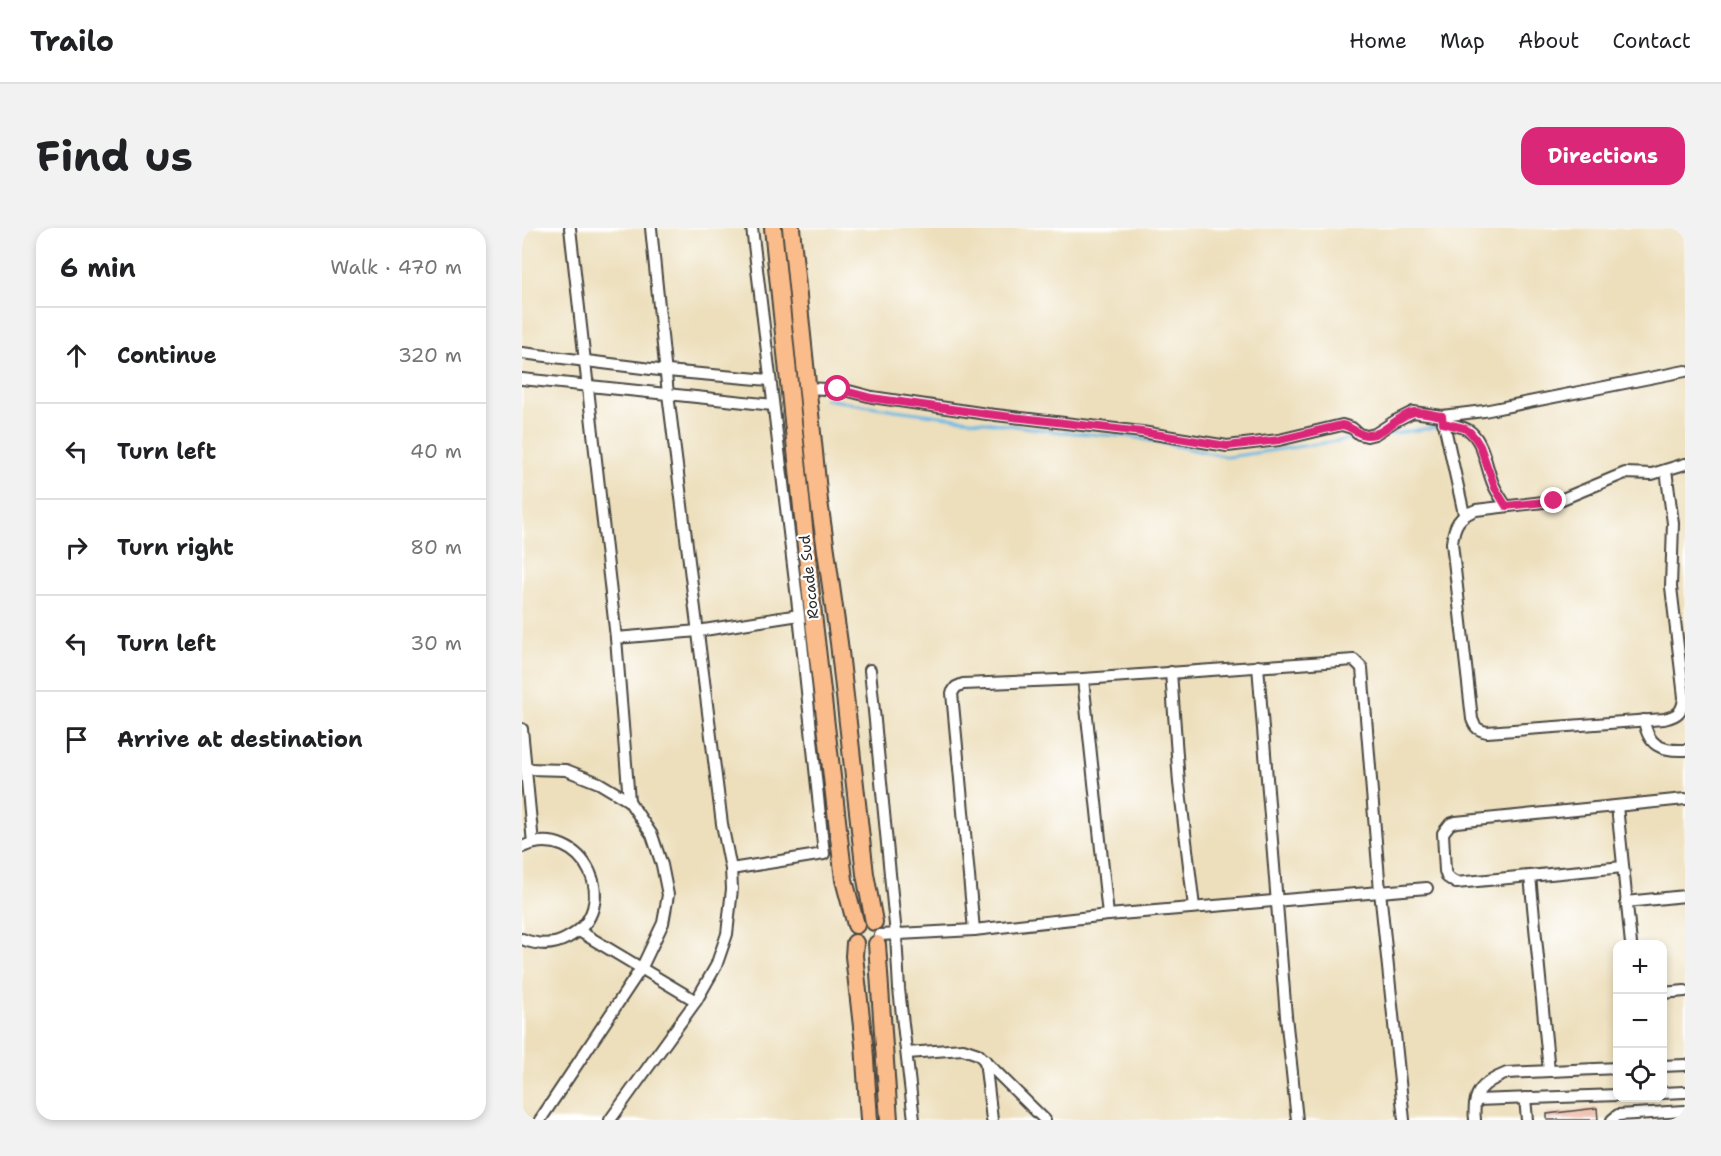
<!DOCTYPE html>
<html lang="en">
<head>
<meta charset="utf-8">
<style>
  body { margin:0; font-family:"Shantell Sans",sans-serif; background:#f2f2f2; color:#202124 }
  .controls { position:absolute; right:18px; bottom:18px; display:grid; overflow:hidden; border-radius:12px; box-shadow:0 3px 9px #0003 }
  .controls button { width:54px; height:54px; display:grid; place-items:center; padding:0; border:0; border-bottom:2px solid #e0e0e0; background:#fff; color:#202124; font:30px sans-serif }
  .stop { position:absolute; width:18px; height:18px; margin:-14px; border:4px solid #db2777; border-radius:50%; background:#fff }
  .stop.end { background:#db2777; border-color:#fff; box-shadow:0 2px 6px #0008 }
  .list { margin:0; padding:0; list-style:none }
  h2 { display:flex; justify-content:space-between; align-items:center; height:78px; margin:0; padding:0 24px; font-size:26px }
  h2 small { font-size:20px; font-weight:400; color:#757577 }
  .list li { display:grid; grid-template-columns:39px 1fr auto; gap:18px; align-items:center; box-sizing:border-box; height:96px; padding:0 24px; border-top:2px solid #e0e0e0 }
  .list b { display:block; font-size:22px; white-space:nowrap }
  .list em { font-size:20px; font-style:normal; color:#757577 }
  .icon { flex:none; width:33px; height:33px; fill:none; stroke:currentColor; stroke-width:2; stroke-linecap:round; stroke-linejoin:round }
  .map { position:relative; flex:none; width:1163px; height:892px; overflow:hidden; border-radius:18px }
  header { display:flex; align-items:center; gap:36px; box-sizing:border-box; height:84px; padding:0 30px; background:#fff; border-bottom:2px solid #e0e0e0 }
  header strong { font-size:28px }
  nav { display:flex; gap:33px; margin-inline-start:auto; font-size:21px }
  .intro { display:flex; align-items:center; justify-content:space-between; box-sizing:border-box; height:144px; padding:0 36px }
  h1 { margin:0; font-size:42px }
  .button { padding:15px 27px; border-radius:18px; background:#db2777; color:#fff; font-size:21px; font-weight:700 }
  main { display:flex; gap:36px; padding:0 36px }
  aside { flex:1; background:#fff; border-radius:18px; box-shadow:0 3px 9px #0003 }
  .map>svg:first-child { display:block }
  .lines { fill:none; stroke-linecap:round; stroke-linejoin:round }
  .stream { stroke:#68b7e3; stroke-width:3 }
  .building { fill:#eaac96 }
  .minor-casing { stroke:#484641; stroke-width:14 }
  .highway-casing { stroke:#484641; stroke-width:20 }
  .minor { stroke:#fff; stroke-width:10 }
  .highway { stroke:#f9bc8a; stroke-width:16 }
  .route { stroke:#db2777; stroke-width:8 }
  .labels { text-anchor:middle; stroke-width:4.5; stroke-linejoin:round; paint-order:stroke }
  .street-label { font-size:15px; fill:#2b2b2b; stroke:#fff }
</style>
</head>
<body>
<header>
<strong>Trailo</strong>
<nav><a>Home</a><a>Map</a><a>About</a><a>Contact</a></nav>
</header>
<div class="intro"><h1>Find us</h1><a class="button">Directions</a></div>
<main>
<aside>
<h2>6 min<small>Walk · 470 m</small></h2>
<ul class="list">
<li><svg class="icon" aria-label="ahead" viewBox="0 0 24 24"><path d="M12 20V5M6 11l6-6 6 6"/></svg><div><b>Continue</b></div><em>320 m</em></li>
<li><svg class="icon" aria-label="left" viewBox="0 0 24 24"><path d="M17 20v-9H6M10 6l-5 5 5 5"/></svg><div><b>Turn left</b></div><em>40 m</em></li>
<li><svg class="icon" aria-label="right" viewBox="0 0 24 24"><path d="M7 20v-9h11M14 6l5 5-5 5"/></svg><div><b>Turn right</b></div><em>80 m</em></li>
<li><svg class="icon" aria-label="left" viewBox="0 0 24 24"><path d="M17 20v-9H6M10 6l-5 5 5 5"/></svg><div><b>Turn left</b></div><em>30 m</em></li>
<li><svg class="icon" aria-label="arrive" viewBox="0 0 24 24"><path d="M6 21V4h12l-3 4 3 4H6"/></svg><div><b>Arrive at destination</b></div></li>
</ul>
</aside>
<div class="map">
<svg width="1163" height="892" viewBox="0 0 1163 892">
  <rect width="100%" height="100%" fill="#fff"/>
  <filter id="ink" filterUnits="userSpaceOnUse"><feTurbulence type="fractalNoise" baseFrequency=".0167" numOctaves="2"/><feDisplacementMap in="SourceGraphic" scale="12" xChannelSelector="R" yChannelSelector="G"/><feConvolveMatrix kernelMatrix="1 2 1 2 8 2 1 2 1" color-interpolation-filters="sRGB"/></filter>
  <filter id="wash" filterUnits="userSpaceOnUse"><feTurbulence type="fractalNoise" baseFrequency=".008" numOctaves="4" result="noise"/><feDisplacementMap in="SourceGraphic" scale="24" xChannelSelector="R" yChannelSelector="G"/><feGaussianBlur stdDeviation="1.35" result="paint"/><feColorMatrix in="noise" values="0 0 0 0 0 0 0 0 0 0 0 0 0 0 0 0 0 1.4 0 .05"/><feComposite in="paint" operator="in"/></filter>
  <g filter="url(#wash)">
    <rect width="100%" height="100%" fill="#eddfbc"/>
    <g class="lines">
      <g class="stream">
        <path d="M 303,171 L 373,182 L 539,204 L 610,209 L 706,229 L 836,210"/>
        <path d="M 861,207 L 915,199"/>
      </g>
    </g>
    <g id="blocks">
      <path class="building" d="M 1075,880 L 1076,892 L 1025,892 L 1025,886 Z"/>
    </g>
  </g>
  <g filter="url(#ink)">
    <use href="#blocks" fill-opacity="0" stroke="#484641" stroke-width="1.5"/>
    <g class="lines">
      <defs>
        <g id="minor">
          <path d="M 48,0 L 94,410 L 107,573"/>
          <path d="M 0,125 L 145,143 L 247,152"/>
          <path d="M 0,151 L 251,177"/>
          <path d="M 285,160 L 323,162 L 350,169 L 465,186 L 620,204 L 705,218 L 757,212 L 820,197 L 830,200 L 837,206 L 845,208 L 853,206 L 873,193 L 891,184 L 920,188 L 962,183 L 1163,143"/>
          <path d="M 921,191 L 942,286"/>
          <path d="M 921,195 C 930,197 942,198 949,204 C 962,216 964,238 970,253 C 973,262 979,270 984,278"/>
          <path d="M 1144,242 L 1151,295 L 1149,359 L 1162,469 C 1161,483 1156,488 1142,491 L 965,504 C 956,502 953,500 950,491 L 930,315 C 932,297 937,288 954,282 L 1038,272 L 1103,245 L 1130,246 L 1163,236"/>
          <path d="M 94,410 L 176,403 L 277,387"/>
          <path d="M 736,438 L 764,788 L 775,892"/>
          <path d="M 348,442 L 374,707 L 377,761 L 392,892"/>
          <path d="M 649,444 L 657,555 L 672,679"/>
          <path d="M 561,451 L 586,687"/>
          <path d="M 1122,492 C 1126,518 1139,523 1163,522"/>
          <path d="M 0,501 L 11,615"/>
          <path d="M 5,541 L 44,542 L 77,555 L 107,573 L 130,607 L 140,637 L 146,667 L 141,695 L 120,739 L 18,892"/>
          <path d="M 1095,578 L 1109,716"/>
          <path d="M 0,619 C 62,592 103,681 45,710 C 31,718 15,717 0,711"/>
          <path d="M 1101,639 L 934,655 L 925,649 L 923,643 L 921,605 L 928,596 L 934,594 L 1163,571"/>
          <path d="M 209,641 L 302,626 L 277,387 L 230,0"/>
          <path d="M 1008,648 L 1027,843"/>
          <path d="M 1104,674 L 1163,668"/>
          <path d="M 452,702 L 430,465 L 434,459 L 441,456 L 561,451 L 832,432 L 840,440 L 858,663 L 882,892"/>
          <path d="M 57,703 L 174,773"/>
          <path d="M 358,707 L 452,702 L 586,687 L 905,660"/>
          <path d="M 1140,765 L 1163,763"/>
          <path d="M 385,825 L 441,821 L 456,826 L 523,892"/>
          <path d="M 463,832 L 470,892"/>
          <path d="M 1140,838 L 1163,837"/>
          <path d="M 1140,865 L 1163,864"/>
          <path d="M 1003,870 L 1005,892"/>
          <path d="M 954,872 L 1096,867"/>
          <path d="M 88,892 L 174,773 L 194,738 L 205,706 L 210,661 L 209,641 L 200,596 L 146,166 L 129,0"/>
          <path d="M 953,892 C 950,863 960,855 985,845 L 1096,840"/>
          <path d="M 1090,892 L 1096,887 L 1163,883"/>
        </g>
        <g id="highway">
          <path d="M 251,0 L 291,386 L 322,652 L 334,697"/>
          <path d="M 269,0 L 297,273 L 317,415 L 343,646 L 352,694"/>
          <path d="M 333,715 L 332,728 L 342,816 L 347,892"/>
          <path d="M 355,716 L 367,892"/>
        </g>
      </defs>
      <use href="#minor" class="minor-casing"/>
      <use href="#highway" class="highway-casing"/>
      <use href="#minor" class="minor"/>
      <use href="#highway" class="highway"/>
    </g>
  </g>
  <g class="lines" filter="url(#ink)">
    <path class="route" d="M 316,161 L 350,170 L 465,186 L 620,204 L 705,218 L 757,212 L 820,197 C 830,198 836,208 846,207 C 863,207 875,187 892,184 C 901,183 911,187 920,188 L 921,195 L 942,200 L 948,204 L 953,210 L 958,218 L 973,260 L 984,278 L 1032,273"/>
  </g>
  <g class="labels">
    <g class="street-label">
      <text transform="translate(287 349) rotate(-96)" y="5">Rocade Sud</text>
    </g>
  </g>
</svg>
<div class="controls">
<button>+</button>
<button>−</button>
<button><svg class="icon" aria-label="locate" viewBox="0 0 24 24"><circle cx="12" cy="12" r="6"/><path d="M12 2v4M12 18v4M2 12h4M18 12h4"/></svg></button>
</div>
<div class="stop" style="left:316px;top:161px"></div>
<div class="stop end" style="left:1032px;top:273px"></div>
</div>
</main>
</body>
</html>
